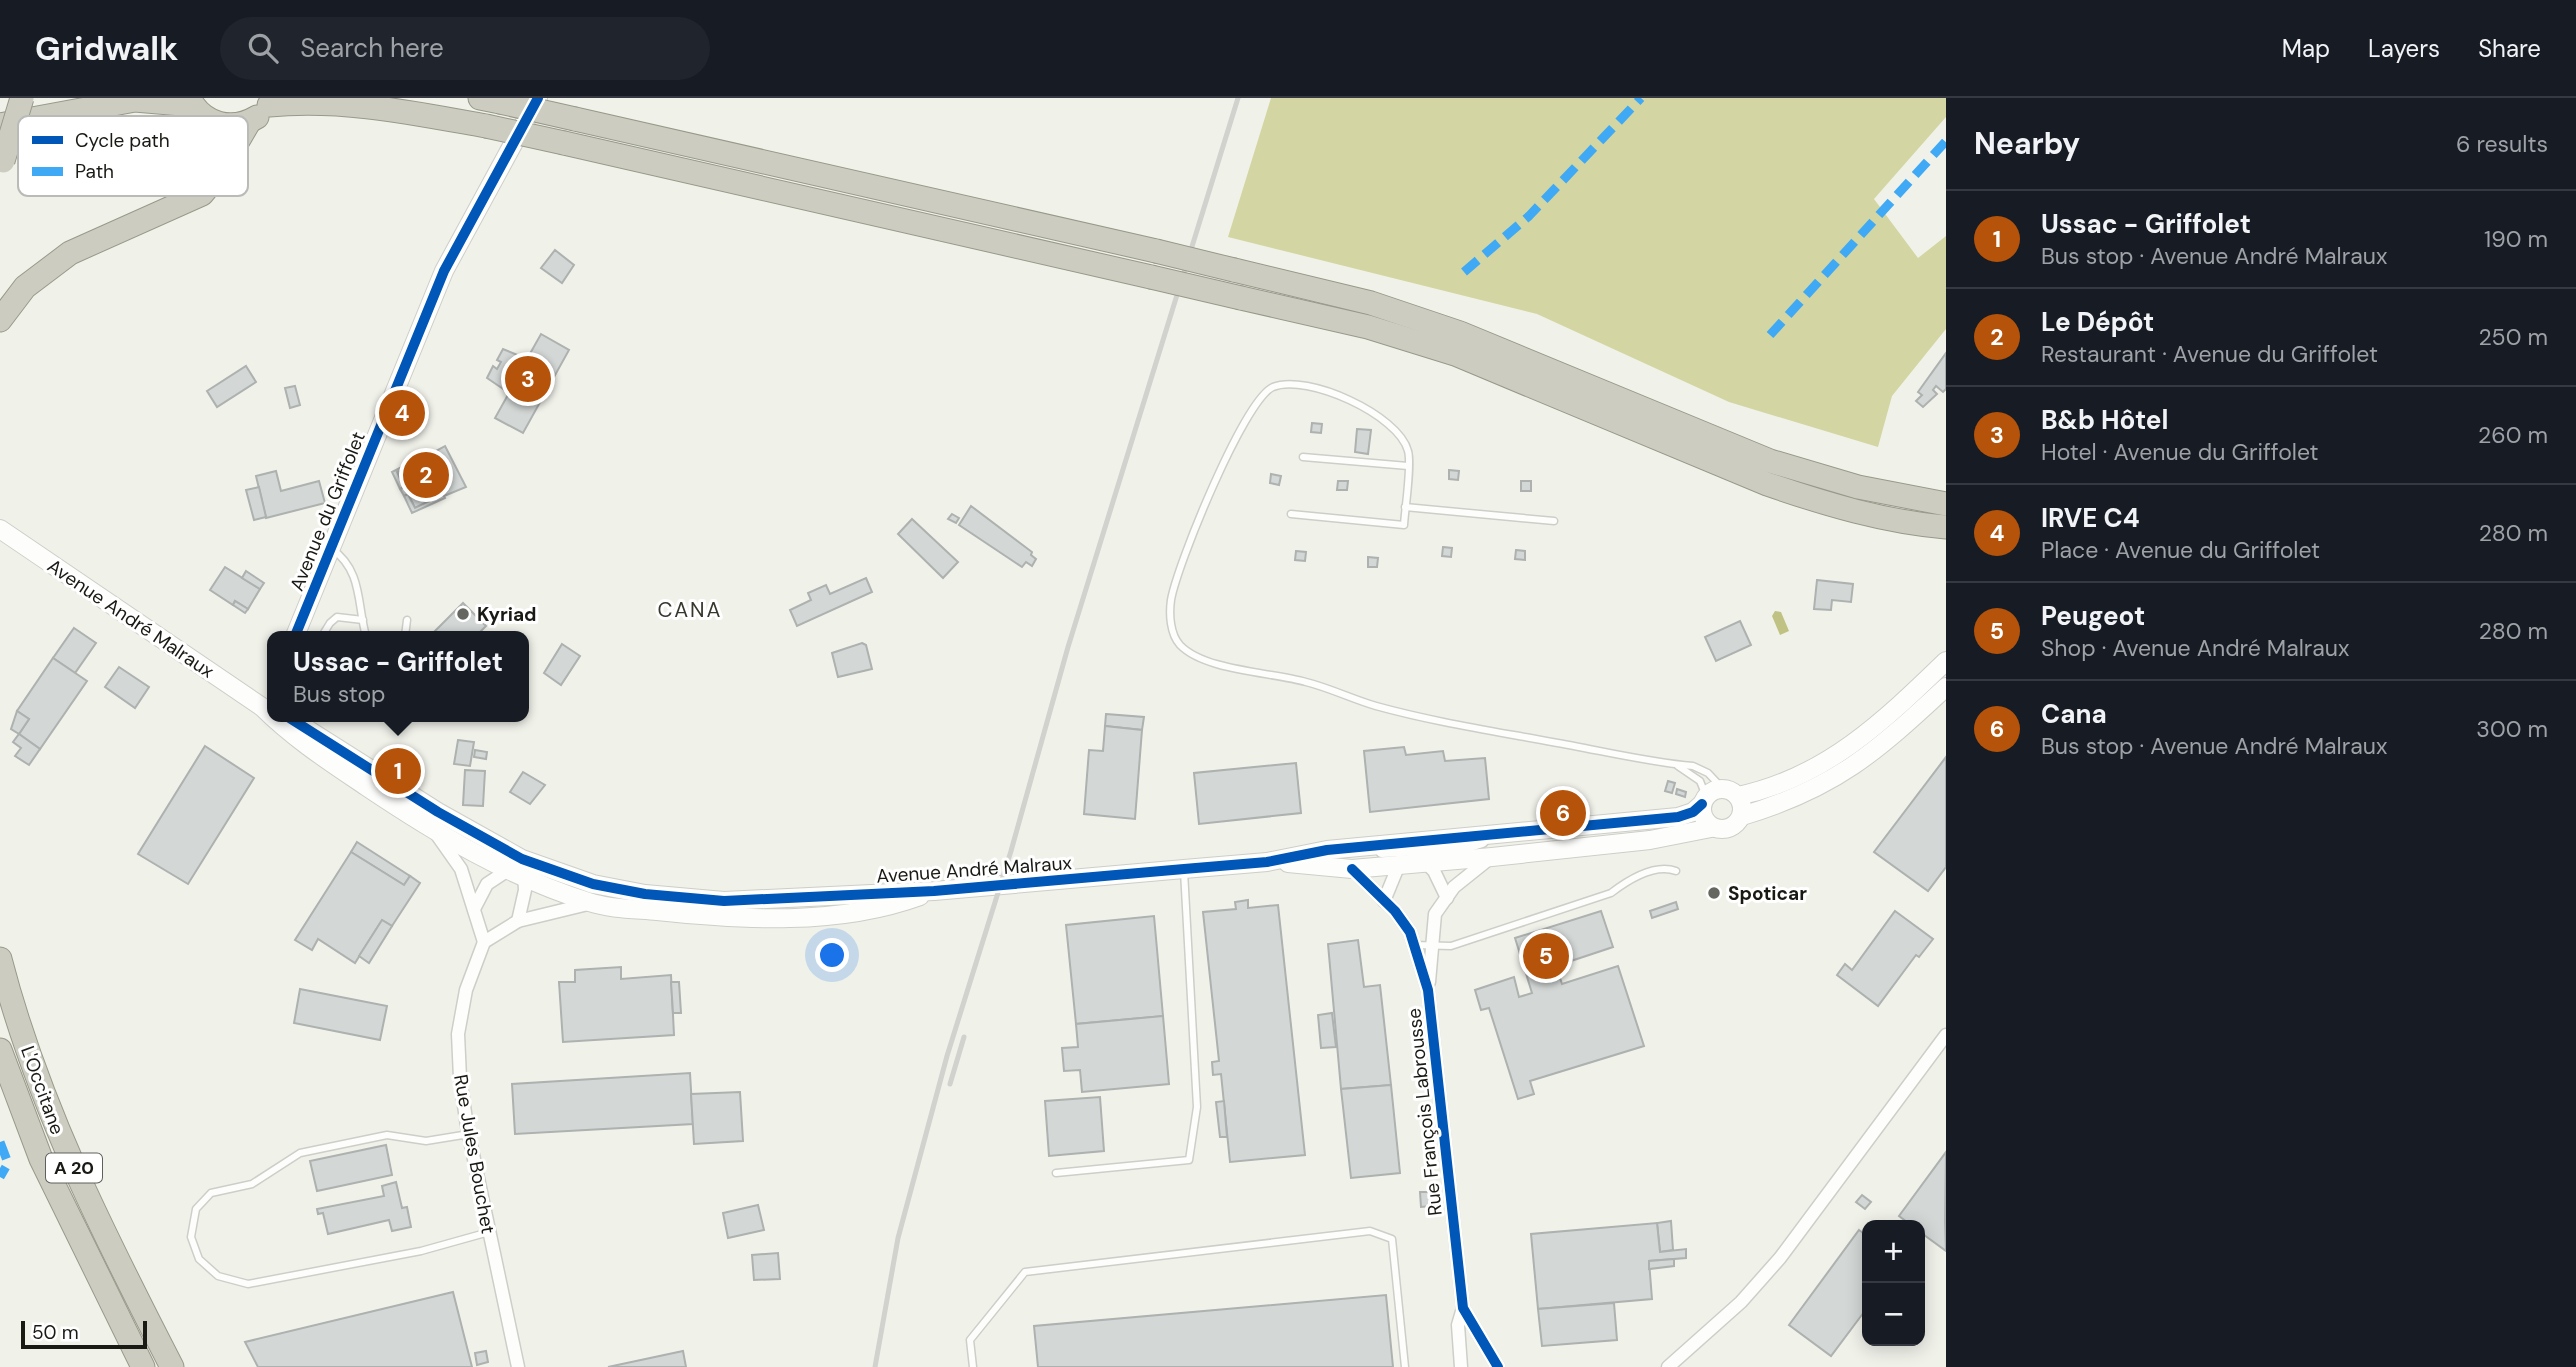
<!DOCTYPE html>
<html lang="en">
<head>
<meta charset="utf-8">
<style>
  body { margin:0; font-family:"DM Sans",sans-serif; background:#20242c; color:#f1f3f6 }
  .controls { position:absolute; right:21px; bottom:21px; display:grid; overflow:hidden; border-radius:14px; box-shadow:0 4px 18px #0003 }
  .controls button { width:63px; height:63px; display:grid; place-items:center; padding:0; border:0; border-bottom:2px solid #363941; background:#171b24; color:#f1f3f6; font:35px sans-serif }
  .scale { position:absolute; left:21px; bottom:18px; width:126px; box-sizing:border-box; padding-left:7px; border:4px solid #1a1a15; border-top:0; font-size:19px; line-height:24px; white-space:nowrap; color:#1a1a15; -webkit-text-stroke:5px #fff; paint-order:stroke }
  .you { position:absolute; left:833px; top:858px; width:24px; height:24px; margin:-18px; border:5px solid #fff; border-radius:50%; background:#1a73e8; box-shadow:0 0 0 10px #1a73e833 }
  .badge { display:grid; place-items:center; width:46px; height:46px; border-radius:50%; background:#b45309; color:#fff; font-size:23px; font-weight:700 }
  .pin { position:absolute; translate:-50% -50%; border:4px solid #fff; box-shadow:0 2px 7px #0006 }
  .popup { position:absolute; left:267px; top:533px; width:262px; height:91px; box-sizing:border-box; display:grid; place-content:center; border-radius:14px; background:#171b24; filter:drop-shadow(0 2px 5px #0005); font-size:23px; white-space:nowrap; color:#9ea1a6 }
  .popup b { font-size:26px; color:#f1f3f6 }
  .popup::after { content:''; position:absolute; left:50%; top:100%; margin-left:-14px; border:14px solid transparent; border-top-color:#171b24 }
  .list { margin:0; padding:0; list-style:none }
  h2 { display:flex; justify-content:space-between; align-items:center; height:91px; margin:0; padding:0 28px; font-size:30px }
  h2 small { font-size:23px; font-weight:400; color:#9ea1a6 }
  .list li { display:grid; grid-template-columns:46px 1fr auto; gap:21px; align-items:center; box-sizing:border-box; height:98px; padding:0 28px; border-top:2px solid #363941 }
  .list b { display:block; font-size:26px; white-space:nowrap }
  .list p { margin:0; font-size:23px; white-space:nowrap; color:#9ea1a6 }
  .list em { font-size:23px; font-style:normal; color:#9ea1a6 }
  .icon { flex:none; width:38px; height:38px; fill:none; stroke:currentColor; stroke-width:2; stroke-linecap:round; stroke-linejoin:round }
  .map { position:relative; flex:none; width:1946px; height:1269px; overflow:hidden }
  header { display:flex; align-items:center; gap:42px; box-sizing:border-box; height:98px; padding:0 35px; background:#171b24; border-bottom:2px solid #363941 }
  header strong { font-size:33px }
  nav { display:flex; gap:38px; margin-inline-start:auto; font-size:24px }
  .search { width:490px; height:63px; background:#20242c; display:flex; align-items:center; gap:18px; box-sizing:border-box; padding:0 24px; border-radius:38px; color:#9ea1a6; font-size:26px }
  main { display:flex }
  aside { flex:1; background:#171b24 }
  .map>svg:first-child { display:block }
  .forest { fill:#d3d6a2 }
  .water { fill:#bfc282 }
  .building { fill:#d3d7d6; stroke:#adb1af; stroke-width:2 }
  .lines { fill:none; stroke-linecap:round; stroke-linejoin:round }
  .lane-casing { stroke:#cdcec8; stroke-width:9 }
  .street-casing { stroke:#cdcec8; stroke-width:15 }
  .secondary-casing { stroke:#cdcec8; stroke-width:20 }
  .highway-casing { stroke:#98998a; stroke-width:25 }
  .lane { stroke:#fdfdfc; stroke-width:6 }
  .street { stroke:#fdfdfc; stroke-width:12 }
  .secondary { stroke:#fdfdfc; stroke-width:18 }
  .highway { stroke:#cccdc0; stroke-width:23 }
  .rail { stroke:#d1d1ce; stroke-width:5 }
  .highway-bridge-casing { stroke:#98998a; stroke-width:25; stroke-linecap:butt }
  .highway-bridge { stroke:#cccdc0; stroke-width:23 }
  .quiet { stroke:#3fa9f5; stroke-width:9; stroke-dasharray:18 9; stroke-linecap:butt }
  .cycleway-casing { stroke:#fff; stroke-width:15 }
  .cycleway { stroke:#0057b8; stroke-width:10 }
  .poi-dot { fill:#656660; stroke:#fff; stroke-width:2.5 }
  .labels { text-anchor:middle; stroke-width:6; stroke-linejoin:round; paint-order:stroke }
  .shield { fill:#fff; stroke:#5f5f5b; stroke-width:2 }
  .shield-label { font-size:18px; font-weight:bold; fill:#1a1a15 }
  .street-label { font-size:19px; fill:#1a1a15; stroke:#fff }
  .poi-label { font-size:19px; font-weight:bold; fill:#1a1a15; stroke:#fff; text-anchor:start }
  .neighbourhood-label { font-size:21px; letter-spacing:2px; fill:#37382c; stroke:#fff }
  .key { fill:#fff; stroke:#babab9; stroke-width:2 }
  .key-label { font-size:19px; fill:#1a1a15 }
</style>
</head>
<body>
<header>
<strong>Gridwalk</strong>
<div class="search"><svg class="icon" aria-label="search" viewBox="0 0 24 24"><circle cx="10" cy="10" r="6"/><path d="M15 15l6 6"/></svg>Search here</div>
<nav><a>Map</a><a>Layers</a><a>Share</a></nav>
</header>
<main>
<div class="map">
<svg width="1946" height="1269" viewBox="0 0 1946 1269">
  <rect width="100%" height="100%" fill="#f0f2ea"/>
  <path class="forest" d="M 1271,0 L 1946,0 L 1946,19 L 1874,101 L 1918,160 L 1946,138 L 1946,231 L 1892,298 L 1878,349 L 1729,304 L 1537,216 L 1228,139 Z"/>
  <path class="water" d="M 1775,513 L 1781,514 L 1789,533 L 1780,537 L 1772,518 Z"/>
  <g class="building">
    <path d="M 555,152 L 574,167 L 562,185 L 541,170 Z"/>
    <path d="M 541,236 L 569,252 L 523,335 L 495,320 L 509,295 L 487,280 L 493,268 L 497,271 L 501,264 L 497,262 L 503,251 L 527,261 Z"/>
    <path d="M 1946,255 L 1946,291 L 1943,294 L 1936,288 L 1933,292 L 1937,296 L 1923,309 L 1916,303 L 1922,297 L 1918,294 Z"/>
    <path d="M 246,268 L 256,284 L 217,309 L 207,293 Z"/>
    <path d="M 295,288 L 300,307 L 290,310 L 285,290 Z"/>
    <path d="M 1312,325 L 1322,326 L 1321,335 L 1311,334 Z"/>
    <path d="M 1357,331 L 1371,332 L 1368,356 L 1355,354 Z"/>
    <path d="M 445,348 L 466,389 L 415,410 L 408,396 L 404,398 L 400,391 L 404,389 L 397,374 Z"/>
    <path d="M 423,358 L 425,361 L 397,374 L 404,389 L 400,391 L 392,374 Z"/>
    <path d="M 1449,372 L 1459,373 L 1458,382 L 1449,381 Z"/>
    <path d="M 276,373 L 281,393 L 319,383 L 325,405 L 266,420 L 256,378 Z"/>
    <path d="M 1271,376 L 1281,378 L 1279,387 L 1270,385 Z"/>
    <path d="M 1338,383 L 1348,383 L 1347,392 L 1337,392 Z"/>
    <rect x="1521" y="383" width="10" height="10"/>
    <path d="M 259,389 L 266,419 L 254,422 L 246,392 Z"/>
    <path d="M 408,396 L 415,410 L 443,396 L 445,400 L 412,415 L 404,398 Z"/>
    <path d="M 971,408 L 1032,454 L 1031,457 L 1036,461 L 1032,468 L 1026,464 L 1022,469 L 959,427 Z"/>
    <path d="M 952,416 L 959,420 L 956,425 L 948,421 Z"/>
    <path d="M 912,421 L 958,464 L 943,480 L 898,436 Z"/>
    <path d="M 1443,449 L 1452,450 L 1451,459 L 1442,458 Z"/>
    <path d="M 1516,452 L 1525,453 L 1525,462 L 1515,461 Z"/>
    <path d="M 1296,453 L 1306,454 L 1305,463 L 1295,462 Z"/>
    <path d="M 1368,459 L 1378,460 L 1377,469 L 1368,469 Z"/>
    <path d="M 225,469 L 260,491 L 248,511 L 235,503 L 233,507 L 210,492 Z"/>
    <path d="M 246,473 L 264,485 L 260,491 L 242,480 Z"/>
    <path d="M 866,480 L 872,494 L 797,528 L 790,512 L 811,502 L 808,495 L 826,487 L 830,496 Z"/>
    <path d="M 1817,482 L 1853,486 L 1851,504 L 1832,502 L 1831,512 L 1814,511 Z"/>
    <path d="M 235,503 L 248,511 L 245,515 L 233,507 Z"/>
    <path d="M 463,505 L 486,528 L 476,538 L 430,538 Z"/>
    <path d="M 1740,523 L 1751,547 L 1716,563 L 1705,539 Z"/>
    <path d="M 74,530 L 96,545 L 75,575 L 53,560 Z"/>
    <path d="M 862,545 L 866,547 L 872,571 L 838,579 L 832,555 Z"/>
    <path d="M 562,546 L 580,558 L 561,587 L 544,575 Z"/>
    <path d="M 53,560 L 87,583 L 40,651 L 19,636 L 29,621 L 17,613 Z"/>
    <path d="M 119,569 L 149,589 L 135,610 L 105,589 Z"/>
    <path d="M 17,613 L 29,621 L 19,636 L 11,631 Z"/>
    <path d="M 1106,616 L 1144,619 L 1142,632 L 1105,628 Z"/>
    <path d="M 1105,628 L 1142,632 L 1135,721 L 1084,716 L 1089,652 L 1103,653 Z"/>
    <path d="M 19,636 L 40,651 L 29,667 L 15,658 L 21,650 L 13,644 Z"/>
    <path d="M 458,642 L 474,644 L 470,668 L 454,666 Z"/>
    <path d="M 205,648 L 254,680 L 188,786 L 138,756 Z"/>
    <path d="M 1404,649 L 1406,657 L 1443,653 L 1445,663 L 1485,660 L 1489,701 L 1370,714 L 1364,653 Z"/>
    <path d="M 475,652 L 487,654 L 486,661 L 474,659 Z"/>
    <path d="M 1946,659 L 1946,769 L 1928,793 L 1874,754 Z"/>
    <path d="M 1296,665 L 1301,715 L 1199,726 L 1194,675 Z"/>
    <path d="M 465,672 L 485,673 L 483,708 L 463,707 Z"/>
    <path d="M 523,674 L 545,687 L 530,706 L 510,694 Z"/>
    <path d="M 1668,683 L 1675,685 L 1672,695 L 1665,693 Z"/>
    <path d="M 1677,691 L 1686,694 L 1685,699 L 1676,696 Z"/>
    <path d="M 357,744 L 410,778 L 404,787 L 351,754 Z"/>
    <path d="M 351,754 L 404,787 L 410,778 L 420,785 L 392,828 L 382,822 L 355,865 L 318,841 L 312,852 L 295,842 Z"/>
    <path d="M 1248,802 L 1248,810 L 1278,807 L 1305,1057 L 1230,1064 L 1221,976 L 1213,977 L 1212,964 L 1219,963 L 1203,814 L 1236,811 L 1235,804 Z"/>
    <path d="M 1676,804 L 1678,811 L 1652,820 L 1650,813 Z"/>
    <path d="M 1601,813 L 1613,849 L 1556,868 L 1562,886 L 1618,868 L 1644,948 L 1530,983 L 1534,996 L 1518,1001 L 1489,910 L 1481,912 L 1475,892 L 1514,879 L 1519,899 L 1532,895 L 1515,840 Z"/>
    <path d="M 1895,813 L 1933,841 L 1919,859 L 1916,857 L 1878,908 L 1837,877 L 1845,866 L 1852,872 Z"/>
    <path d="M 1154,818 L 1163,918 L 1076,926 L 1066,827 Z"/>
    <path d="M 382,822 L 392,828 L 369,865 L 359,858 Z"/>
    <path d="M 1358,842 L 1364,889 L 1380,887 L 1391,987 L 1341,991 L 1328,846 Z"/>
    <path d="M 621,869 L 621,881 L 671,877 L 674,937 L 563,944 L 559,884 L 575,884 L 575,872 Z"/>
    <path d="M 671,884 L 679,884 L 681,915 L 673,915 Z"/>
    <path d="M 300,891 L 387,908 L 380,942 L 294,925 Z"/>
    <path d="M 1332,915 L 1336,949 L 1321,950 L 1318,917 Z"/>
    <path d="M 1163,918 L 1169,986 L 1082,994 L 1080,972 L 1064,973 L 1062,950 L 1078,949 L 1076,926 Z"/>
    <path d="M 690,975 L 693,1026 L 515,1036 L 512,986 Z"/>
    <path d="M 1391,987 L 1400,1075 L 1351,1080 L 1341,991 Z"/>
    <path d="M 740,994 L 743,1043 L 694,1046 L 691,996 Z"/>
    <path d="M 1100,999 L 1104,1053 L 1049,1058 L 1045,1003 Z"/>
    <path d="M 1224,1003 L 1227,1039 L 1220,1039 L 1216,1004 Z"/>
    <path d="M 386,1047 L 392,1077 L 317,1093 L 310,1063 Z"/>
    <path d="M 1946,1054 L 1945,1124 L 1946,1153 L 1920,1134 L 1920,1127 L 1911,1127 L 1899,1118 Z"/>
    <path d="M 396,1084 L 402,1110 L 407,1109 L 411,1129 L 392,1133 L 389,1122 L 328,1136 L 323,1115 L 318,1116 L 317,1111 L 384,1098 L 382,1088 Z"/>
    <path d="M 1420,1094 L 1430,1094 L 1431,1108 L 1421,1109 Z"/>
    <path d="M 1862,1097 L 1871,1104 L 1865,1111 L 1856,1104 Z"/>
    <path d="M 758,1107 L 764,1132 L 728,1140 L 723,1115 Z"/>
    <path d="M 1671,1123 L 1673,1152 L 1660,1154 L 1657,1125 Z"/>
    <path d="M 1657,1125 L 1660,1154 L 1686,1151 L 1686,1160 L 1649,1163 L 1652,1201 L 1538,1211 L 1531,1136 Z"/>
    <path d="M 1859,1132 L 1867,1138 L 1867,1210 L 1831,1258 L 1789,1227 Z"/>
    <path d="M 778,1155 L 780,1181 L 754,1182 L 752,1157 Z"/>
    <path d="M 1674,1161 L 1674,1168 L 1649,1171 L 1649,1163 Z"/>
    <path d="M 453,1194 L 472,1269 L 258,1269 L 245,1244 Z"/>
    <path d="M 1386,1197 L 1393,1269 L 1038,1269 L 1034,1228 Z"/>
    <path d="M 1614,1205 L 1617,1242 L 1542,1248 L 1538,1211 Z"/>
    <path d="M 486,1253 L 488,1264 L 477,1267 L 475,1255 Z"/>
    <path d="M 683,1253 L 686,1269 L 608,1269 Z"/>
  </g>
  <g class="lines">
    <defs>
      <g id="lane">
        <path d="M 1303,359 L 1408,368"/>
        <path d="M 1405,409 L 1554,423"/>
        <path d="M 1291,416 L 1404,427 C 1405,410 1412,367 1408,353 C 1399,317 1307,275 1273,289 C 1244,302 1177,467 1171,502 C 1169,516 1170,536 1180,547 C 1205,573 1271,574 1306,584 C 1330,590 1352,601 1376,608 C 1434,624 1493,633 1552,644 C 1599,652 1646,664 1693,668 L 1708,675 L 1724,692"/>
        <path d="M 332,451 C 363,473 357,507 366,538"/>
        <path d="M 322,538 L 330,525 L 337,519 L 363,522"/>
        <path d="M 405,538 L 407,522"/>
        <path d="M 1678,668 L 1700,683 L 1706,698"/>
        <path d="M 1414,847 L 1451,848 L 1611,795 C 1628,782 1654,765 1676,773"/>
        <path d="M 469,1036 L 426,1043 L 387,1037 L 300,1055 L 252,1086 L 211,1095 L 196,1111 L 191,1139 L 199,1161 L 218,1178 L 248,1186 L 421,1153 L 489,1134"/>
        <path d="M 1056,1075 L 1189,1062 L 1197,1009 L 1184,773"/>
        <path d="M 973,1269 L 970,1242 L 1025,1174 L 1370,1133 L 1392,1141 L 1405,1269"/>
      </g>
      <g id="street">
        <path d="M 437,737 L 461,771 L 484,844 L 518,823 L 588,806"/>
        <path d="M 1382,753 L 1463,749 L 1482,743"/>
        <path d="M 1422,761 L 1434,773 L 1447,800"/>
        <path d="M 1352,771 L 1395,813 L 1410,834 L 1428,892 L 1463,1210 L 1498,1269"/>
        <path d="M 1384,803 L 1400,764"/>
        <path d="M 474,811 L 487,786 L 511,770"/>
        <path d="M 518,823 L 525,792 L 524,775"/>
        <path d="M 484,844 L 466,892 L 458,936 L 460,980 L 467,1028 L 518,1269"/>
        <path d="M 1429,884 L 1435,816 L 1454,789 L 1489,761"/>
        <path d="M 1461,1269 L 1458,1227 L 1463,1210"/>
        <path d="M 1668,1269 L 1741,1204 L 1780,1160 L 1946,937"/>
      </g>
      <g id="secondary">
        <path d="M 0,431 L 262,609 C 294,641 330,664 367,689 C 437,736 509,779 589,804 C 610,811 635,811 657,813 C 743,822 838,828 920,798"/>
        <path d="M 295,538 L 444,173 L 538,0"/>
        <path d="M 288,619 L 438,714 L 522,761 L 593,786 L 645,796 L 724,803 L 934,793 L 1184,771 L 1267,764 L 1327,752 L 1678,719 L 1693,714 L 1702,706"/>
        <circle cx="1722" cy="711" r="20"/>
        <path d="M 1738,698 C 1825,680 1884,623 1946,563"/>
        <path d="M 1742,718 C 1836,690 1876,654 1946,589"/>
        <path d="M 1288,765 L 1352,771 L 1492,759 L 1650,742 L 1711,730"/>
      </g>
      <g id="highway">
        <path d="M 189,0 C 203,27 232,34 257,19"/>
        <path d="M 480,0 L 500,4"/>
        <path d="M 269,7 C 343,0 413,15 486,28"/>
        <path d="M 575,21 L 1156,153"/>
        <path d="M 0,27 L 135,2 L 193,7"/>
        <path d="M 564,45 L 1151,179"/>
        <path d="M 1234,172 L 1371,205 L 1460,235 L 1770,363 L 1858,389 L 1946,406"/>
        <path d="M 1241,200 L 1368,229 L 1455,256 L 1767,386 C 1825,406 1885,424 1946,429"/>
        <path d="M 0,222 L 25,189 L 70,155 L 202,96 L 220,74 L 249,24"/>
        <path d="M 0,861 C 37,1005 104,1137 172,1269"/>
        <path d="M 0,952 L 41,1061 L 143,1269"/>
      </g>
    </defs>
    <use href="#lane" class="lane-casing"/>
    <use href="#street" class="street-casing"/>
    <use href="#secondary" class="secondary-casing"/>
    <use href="#highway" class="highway-casing"/>
    <use href="#lane" class="lane"/>
    <use href="#street" class="street"/>
    <use href="#secondary" class="secondary"/>
    <use href="#highway" class="highway"/>
    <g class="rail">
      <path d="M 950,986 L 964,939"/>
      <path d="M 875,1269 L 898,1140 L 947,958 L 1011,753 L 1068,549 L 1238,0"/>
    </g>
    <defs>
      <g id="highway-bridge">
        <path d="M 500,4 L 575,21"/>
        <path d="M 486,28 L 564,45"/>
        <path d="M 3,63 L 22,0"/>
        <path d="M 1156,153 L 1234,172"/>
        <path d="M 1151,179 L 1241,200"/>
      </g>
    </defs>
    <use href="#highway-bridge" class="highway-bridge-casing"/>
    <use href="#highway-bridge" class="highway-bridge"/>
    <g class="quiet">
      <path d="M 1464,174 L 1529,118 L 1641,0"/>
      <path d="M 1770,237 L 1946,43"/>
      <path d="M 0,1044 L 8,1065 L 0,1079"/>
    </g>
    <defs>
      <g id="cycleway">
        <path d="M 295,538 L 444,173 L 538,0"/>
        <path d="M 288,619 L 438,714 L 522,761 L 593,786 L 645,796 L 724,803 L 934,793 L 1184,771 L 1267,764 L 1327,752 L 1678,719 L 1693,714 L 1702,706"/>
        <path d="M 1352,771 L 1395,813 L 1410,834 L 1428,892 L 1463,1210 L 1498,1269"/>
      </g>
    </defs>
    <use href="#cycleway" class="cycleway-casing"/>
    <use href="#cycleway" class="cycleway"/>
  </g>
  <g class="poi-dot">
    <circle cx="463" cy="516" r="7"/>
    <circle cx="1714" cy="795" r="7"/>
  </g>
  <g class="labels">
    <rect class="shield" x="46" y="1055.5" width="56" height="29" rx="5"/>
    <g class="shield-label">
      <text x="74" y="1076">A 20</text>
    </g>
    <g class="street-label">
      <text transform="translate(327 413) rotate(-68)" y="7">Avenue du Griffolet</text>
      <text transform="translate(131 520) rotate(34)" y="7">Avenue André Malraux</text>
      <text transform="translate(974 771) rotate(-4)" y="7">Avenue André Malraux</text>
      <text transform="translate(43 992) rotate(70)" y="7">L'Occitane</text>
      <text transform="translate(1424 1014) rotate(-96)" y="7">Rue François Labrousse</text>
      <text transform="translate(475 1056) rotate(80)" y="7">Rue Jules Bouchet</text>
    </g>
    <g class="poi-label">
      <text x="477" y="523">Kyriad</text>
      <text x="1728" y="802">Spoticar</text>
    </g>
    <g class="neighbourhood-label">
      <text x="690" y="519">CANA</text>
    </g>
  </g>
  <rect x="18" y="18" width="230" height="80" rx="10" class="key"/>
  <rect x="32" y="38" width="31" height="8" fill="#0057b8"/>
  <rect x="32" y="69" width="31" height="9" fill="#3fa9f5"/>
  <g class="key-label">
    <text x="75" y="49">Cycle path</text>
    <text x="75" y="80">Path</text>
  </g>
</svg>
<div class="controls">
<button>+</button>
<button>−</button>
</div>
<div class="scale">50 m</div>
<div class="you"></div>
<div class="pin badge" style="left:398px;top:673px">1</div>
<div class="popup"><b>Ussac - Griffolet</b>Bus stop</div>
<div class="pin badge" style="left:426px;top:377px">2</div>
<div class="pin badge" style="left:528px;top:281px">3</div>
<div class="pin badge" style="left:402px;top:315px">4</div>
<div class="pin badge" style="left:1546px;top:858px">5</div>
<div class="pin badge" style="left:1563px;top:715px">6</div>
</div>
<aside>
<h2>Nearby<small>6 results</small></h2>
<ul class="list">
<li><span class="badge">1</span><div><b>Ussac - Griffolet</b><p>Bus stop · Avenue André Malraux</p></div><em>190 m</em></li>
<li><span class="badge">2</span><div><b>Le Dépôt</b><p>Restaurant · Avenue du Griffolet</p></div><em>250 m</em></li>
<li><span class="badge">3</span><div><b>B&amp;b Hôtel</b><p>Hotel · Avenue du Griffolet</p></div><em>260 m</em></li>
<li><span class="badge">4</span><div><b>IRVE C4</b><p>Place · Avenue du Griffolet</p></div><em>280 m</em></li>
<li><span class="badge">5</span><div><b>Peugeot</b><p>Shop · Avenue André Malraux</p></div><em>280 m</em></li>
<li><span class="badge">6</span><div><b>Cana</b><p>Bus stop · Avenue André Malraux</p></div><em>300 m</em></li>
</ul>
</aside>
</main>
</body>
</html>
